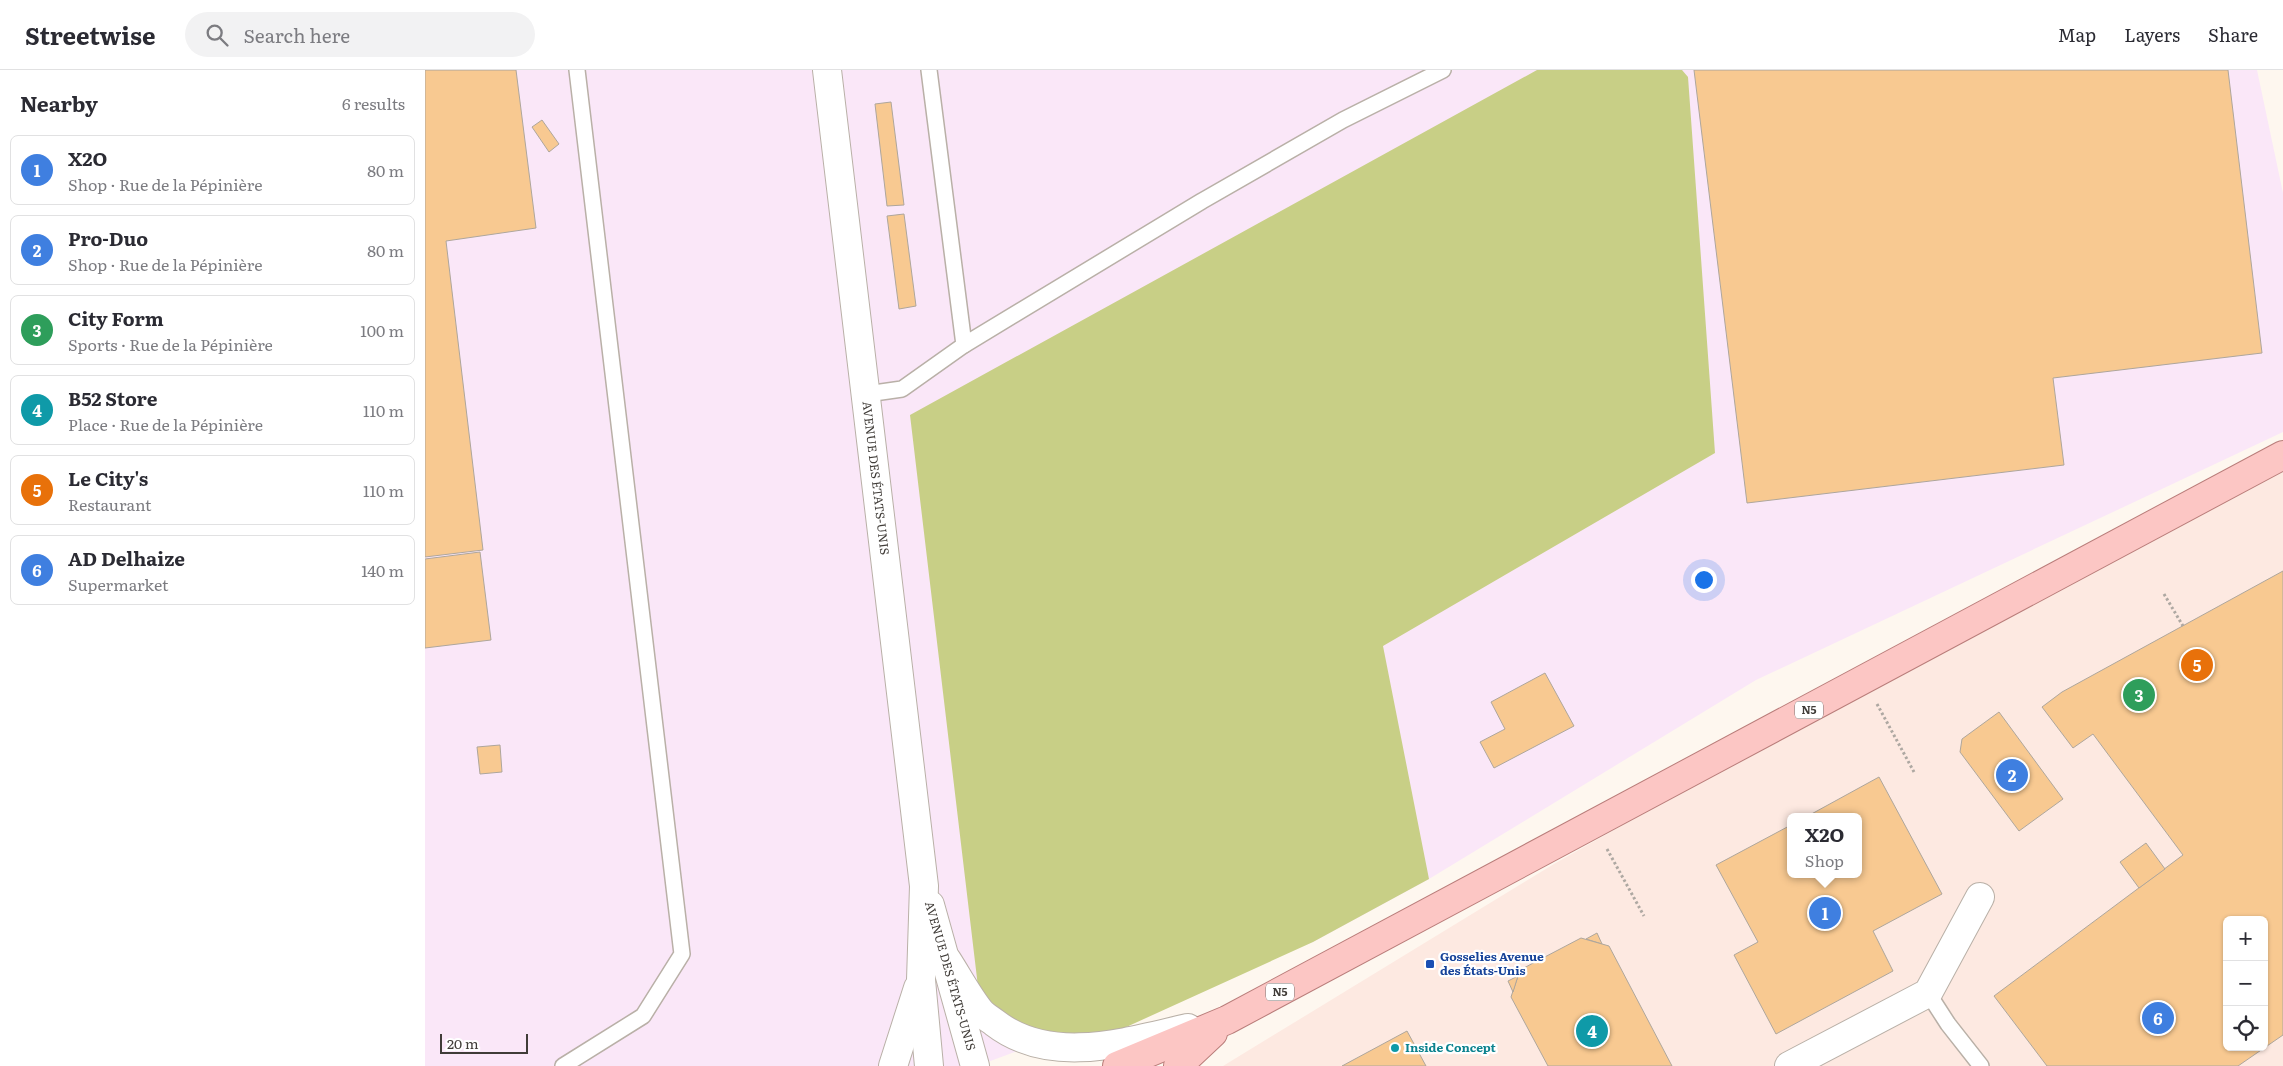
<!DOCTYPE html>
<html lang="en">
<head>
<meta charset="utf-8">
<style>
  body { margin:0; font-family:Literata,serif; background:#f2f2f3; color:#2b2b33 }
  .controls { position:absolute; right:15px; bottom:15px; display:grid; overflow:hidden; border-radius:8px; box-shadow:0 1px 4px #0004 }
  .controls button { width:45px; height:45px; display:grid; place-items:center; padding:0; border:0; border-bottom:1px solid #e1e1e2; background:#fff; color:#2b2b33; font:25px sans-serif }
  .scale { position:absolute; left:15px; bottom:12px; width:88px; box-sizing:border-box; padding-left:5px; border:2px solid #403c38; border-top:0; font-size:14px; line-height:18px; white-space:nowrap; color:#403c38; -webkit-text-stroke:4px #fff; paint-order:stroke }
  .you { position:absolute; left:1278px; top:509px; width:18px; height:18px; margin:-12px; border:4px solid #fff; border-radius:50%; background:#1a73e8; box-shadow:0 0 0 8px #1a73e833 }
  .badge { display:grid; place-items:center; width:32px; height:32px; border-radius:50%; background:#be5926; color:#fff; font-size:16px; font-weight:700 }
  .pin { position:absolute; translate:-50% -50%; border:2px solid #fff; box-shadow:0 1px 5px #0006 }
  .popup { position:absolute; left:1362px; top:743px; width:75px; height:65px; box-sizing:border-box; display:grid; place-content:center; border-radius:8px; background:#fff; filter:drop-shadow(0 1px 4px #0005); font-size:16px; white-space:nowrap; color:#7c7c81 }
  .popup b { font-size:19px; color:#2b2b33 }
  .popup::after { content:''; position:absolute; left:50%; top:100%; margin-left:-10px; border:10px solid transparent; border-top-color:#fff }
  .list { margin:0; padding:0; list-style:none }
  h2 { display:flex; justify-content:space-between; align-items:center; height:65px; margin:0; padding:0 20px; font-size:21px }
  h2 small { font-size:16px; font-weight:400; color:#7c7c81 }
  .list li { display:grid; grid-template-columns:32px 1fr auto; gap:15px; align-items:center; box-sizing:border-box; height:70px; margin:0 10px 10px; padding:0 10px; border:1px solid #e1e1e2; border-radius:8px }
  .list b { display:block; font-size:19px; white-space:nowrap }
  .list p { margin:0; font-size:16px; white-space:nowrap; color:#7c7c81 }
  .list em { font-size:16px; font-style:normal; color:#7c7c81 }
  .icon { flex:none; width:28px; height:28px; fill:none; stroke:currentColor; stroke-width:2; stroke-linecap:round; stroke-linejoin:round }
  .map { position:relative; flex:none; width:1858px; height:996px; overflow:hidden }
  header { display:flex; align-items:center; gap:30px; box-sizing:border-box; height:70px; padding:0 25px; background:#fff; border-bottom:1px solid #e1e1e2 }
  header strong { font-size:24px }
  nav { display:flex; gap:28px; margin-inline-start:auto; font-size:18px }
  .search { width:350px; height:45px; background:#f2f2f3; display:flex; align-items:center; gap:12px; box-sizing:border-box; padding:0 18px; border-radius:28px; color:#7c7c81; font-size:19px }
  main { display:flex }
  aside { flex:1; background:#fff }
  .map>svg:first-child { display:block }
  .commercial { fill:#fde9e1; fill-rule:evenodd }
  .industrial { fill:#fae7f8 }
  .green { fill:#c8cf86 }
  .building { fill:#f8c991; stroke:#aea69c; fill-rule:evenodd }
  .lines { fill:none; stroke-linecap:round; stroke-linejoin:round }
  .service-casing { stroke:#b9b0a7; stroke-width:18 }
  .minor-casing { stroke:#b9b0a7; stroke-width:30 }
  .tertiary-casing { stroke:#b9b0a7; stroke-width:30 }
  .primary-casing { stroke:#b97d7a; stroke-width:30 }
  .path { stroke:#aea8a2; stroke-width:3; stroke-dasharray:2.5 2.5; stroke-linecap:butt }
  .service { stroke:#fff; stroke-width:15 }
  .minor { stroke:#fff; stroke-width:28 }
  .tertiary { stroke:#fff; stroke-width:28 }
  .primary { stroke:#fcc6c4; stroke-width:28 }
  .transit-dot { fill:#1a4fb4; stroke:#fff; stroke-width:2 }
  .culture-dot { fill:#0f9aa8; stroke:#fff; stroke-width:2 }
  .labels { text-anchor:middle; stroke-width:4.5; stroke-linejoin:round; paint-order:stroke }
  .shield { fill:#fff; stroke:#797674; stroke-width:1 }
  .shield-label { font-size:11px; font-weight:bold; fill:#403c38 }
  .street-label { font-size:12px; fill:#403c38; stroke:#fff }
  .transit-label { font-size:12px; font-weight:bold; fill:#164399; stroke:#fff; text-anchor:start }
  .culture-label { font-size:12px; font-weight:bold; fill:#0d838f; stroke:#fff; text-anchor:start }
</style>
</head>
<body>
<header>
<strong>Streetwise</strong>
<div class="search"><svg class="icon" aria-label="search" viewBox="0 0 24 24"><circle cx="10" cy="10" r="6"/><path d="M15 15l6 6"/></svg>Search here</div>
<nav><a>Map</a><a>Layers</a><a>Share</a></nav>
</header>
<main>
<aside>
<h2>Nearby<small>6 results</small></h2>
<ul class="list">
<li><span class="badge" style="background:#3f7fe0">1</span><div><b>X2O</b><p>Shop · Rue de la Pépinière</p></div><em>80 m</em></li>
<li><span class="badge" style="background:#3f7fe0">2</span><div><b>Pro-Duo</b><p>Shop · Rue de la Pépinière</p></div><em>80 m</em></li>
<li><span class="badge" style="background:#2e9e5b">3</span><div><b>City Form</b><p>Sports · Rue de la Pépinière</p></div><em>100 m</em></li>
<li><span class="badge" style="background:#0f9aa8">4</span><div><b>B52 Store</b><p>Place · Rue de la Pépinière</p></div><em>110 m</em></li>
<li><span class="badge" style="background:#e8710a">5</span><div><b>Le City's</b><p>Restaurant</p></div><em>110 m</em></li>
<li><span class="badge" style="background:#3f7fe0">6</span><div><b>AD Delhaize</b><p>Supermarket</p></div><em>140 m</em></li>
</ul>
</aside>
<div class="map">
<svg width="1858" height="996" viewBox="0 0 1858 996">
  <rect width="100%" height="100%" fill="#fef7ef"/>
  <path class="commercial" d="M 1858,386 L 1858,996 L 798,996 L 1129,794 L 1649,499 ZM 1366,747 L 1434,747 L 1434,804 L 1366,804 ZM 1802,850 L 1839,850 L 1839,977 L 1802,977 Z"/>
  <path class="industrial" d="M 0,0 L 1832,0 L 1858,123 L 1858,362 L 1331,610 L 1004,809 L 888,872 L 552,996 L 0,996 Z"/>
  <path class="green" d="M 1112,0 L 1257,0 L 1263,7 L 1290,383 L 958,576 L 1004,809 L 888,872 L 653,979 L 556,942 L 485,345 Z"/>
  <g class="building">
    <path d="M 0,0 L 91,0 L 111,158 L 21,171 L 58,480 L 0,487 Z"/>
    <path d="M 1269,0 L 1803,0 L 1837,283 L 1628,308 L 1639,395 L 1322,433 Z"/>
    <path d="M 466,32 L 479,135 L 462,136 L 450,34 Z"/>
    <path d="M 117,50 L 134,74 L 124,82 L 107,57 Z"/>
    <path d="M 479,144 L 491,236 L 474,239 L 462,146 Z"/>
    <path d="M 55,482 L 66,570 L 0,578 L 0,489 Z"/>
    <path d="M 1858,501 L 1858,965 L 1813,996 L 1622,996 L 1569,926 L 1758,785 L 1668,664 L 1648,678 L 1617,637 L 1637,622 ZM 1802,850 L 1839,850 L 1839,977 L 1802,977 Z"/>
    <path d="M 1120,603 L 1149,656 L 1069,698 L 1055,672 L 1080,659 L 1066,632 Z"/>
    <path d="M 1574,642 L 1638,729 L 1594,761 L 1535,682 L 1537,669 Z"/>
    <path d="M 75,675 L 77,702 L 55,704 L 52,677 Z"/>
    <path d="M 1454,707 L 1517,824 L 1448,861 L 1468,901 L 1351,964 L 1309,885 L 1333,872 L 1291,795 L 1366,755 L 1366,804 L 1434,804 L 1434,747 L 1381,747 Z"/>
    <path d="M 1721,773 L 1740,799 L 1714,818 L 1695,792 Z"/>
    <path d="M 1172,863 L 1177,874 L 1161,869 Z"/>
    <path d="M 1156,868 L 1184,876 L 1247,996 L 1123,996 L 1086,927 L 1095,900 Z"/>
    <path d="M 1093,906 L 1088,922 L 1083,911 Z"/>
    <path d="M 982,961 L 1001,996 L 917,996 Z"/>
  </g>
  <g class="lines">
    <defs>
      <g id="service">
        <path d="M 539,275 L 777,131 L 918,50 L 1018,0"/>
        <path d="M 442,324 L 477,319 L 539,275 L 504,0"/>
        <path d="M 1503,923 L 1523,954 L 1556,996"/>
        <path d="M 138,996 L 218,946 L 257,884 L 152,0"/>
      </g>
      <path id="minor" d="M 1364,996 L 1503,923 L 1555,827"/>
      <g id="tertiary">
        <path id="s1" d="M 402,0 L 499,816 L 496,910 L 504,996"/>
        <path d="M 505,835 L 550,996"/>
        <path d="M 522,890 C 533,907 543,926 555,941 C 559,946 565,949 570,953 C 626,996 701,972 763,958"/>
        <path d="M 468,996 L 493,918"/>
      </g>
      <g id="primary">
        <path d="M 692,996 L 802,950 L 1858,385"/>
        <path d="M 753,996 L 788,963"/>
      </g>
    </defs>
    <use href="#service" class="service-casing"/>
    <use href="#minor" class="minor-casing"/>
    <use href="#tertiary" class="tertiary-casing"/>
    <use href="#primary" class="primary-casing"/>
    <g class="path">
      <path d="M 1739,524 L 1758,556"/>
      <path d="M 1452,634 L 1489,702"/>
      <path d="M 1182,779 L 1219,846"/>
    </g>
    <use href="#service" class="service"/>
    <use href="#minor" class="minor"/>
    <use href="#tertiary" class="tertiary"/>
    <use href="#primary" class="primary"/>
  </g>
  <rect class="transit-dot" x="1000" y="889" width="10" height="10" rx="2.5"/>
  <circle class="culture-dot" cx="970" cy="978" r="5"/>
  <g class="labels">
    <g class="shield">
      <rect x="1370" y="631.5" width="28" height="17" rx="4"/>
      <rect x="841" y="913.5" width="28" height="17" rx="4"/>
    </g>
    <g class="shield-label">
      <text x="1384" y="644">N5</text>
      <text x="855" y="926">N5</text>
    </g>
    <g class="street-label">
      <text dy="4" stroke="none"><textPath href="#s1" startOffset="411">AVENUE DES ÉTATS-UNIS</textPath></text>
      <text transform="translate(525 906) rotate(74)" y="4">AVENUE DES ÉTATS-UNIS</text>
    </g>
    <g class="transit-label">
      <text x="1015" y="891">Gosselies Avenue<tspan x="1015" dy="14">des États-Unis</tspan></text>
    </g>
    <g class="culture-label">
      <text x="980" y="982">Inside Concept</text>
    </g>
  </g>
</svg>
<div class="controls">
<button>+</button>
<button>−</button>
<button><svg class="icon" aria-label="locate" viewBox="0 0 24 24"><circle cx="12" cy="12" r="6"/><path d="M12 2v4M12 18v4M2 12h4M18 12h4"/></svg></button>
</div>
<div class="scale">20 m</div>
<div class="you"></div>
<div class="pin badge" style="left:1400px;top:843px;background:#3f7fe0">1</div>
<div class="popup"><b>X2O</b>Shop</div>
<div class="pin badge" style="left:1587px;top:705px;background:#3f7fe0">2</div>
<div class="pin badge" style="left:1714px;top:625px;background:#2e9e5b">3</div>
<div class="pin badge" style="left:1167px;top:961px;background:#0f9aa8">4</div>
<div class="pin badge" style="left:1772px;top:595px;background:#e8710a">5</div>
<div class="pin badge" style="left:1733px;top:948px;background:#3f7fe0">6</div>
</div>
</main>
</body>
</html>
